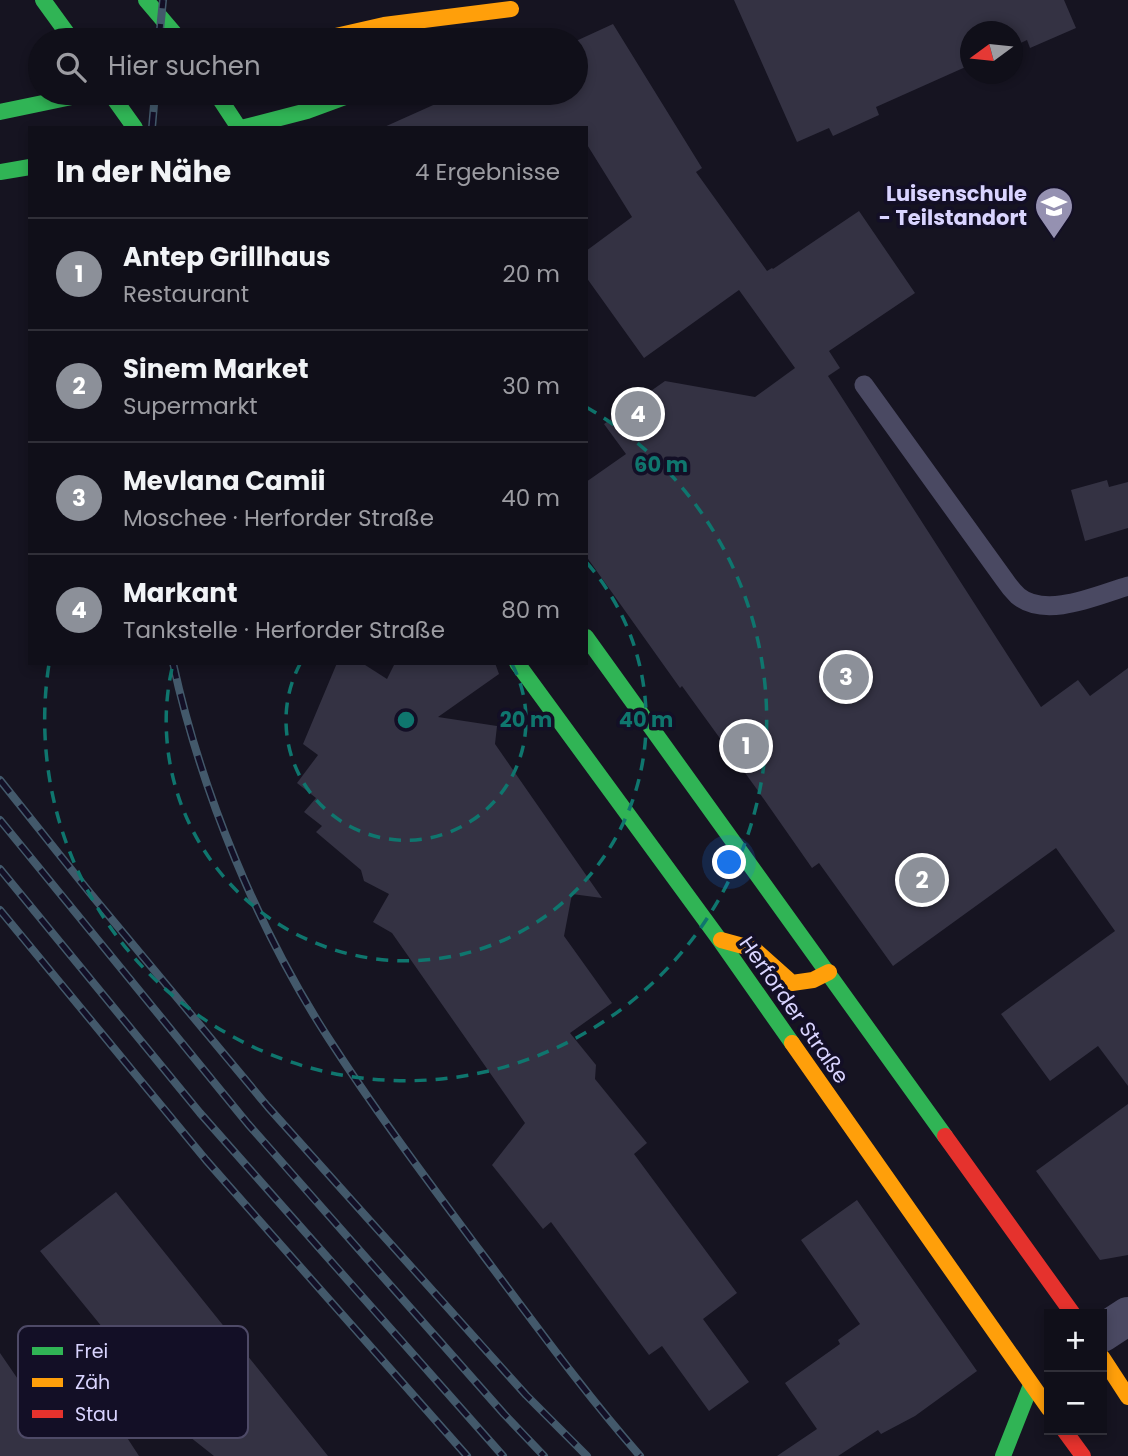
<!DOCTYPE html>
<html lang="de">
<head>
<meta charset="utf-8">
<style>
  body { margin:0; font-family:Poppins,sans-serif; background:#1e1d26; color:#f1f3f6 }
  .controls { position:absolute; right:21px; bottom:21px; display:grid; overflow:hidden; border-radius:0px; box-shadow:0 4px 10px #0003 }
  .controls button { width:63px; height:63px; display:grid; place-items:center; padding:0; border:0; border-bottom:2px solid #302f38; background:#100f19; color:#f1f3f6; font:35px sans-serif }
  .compass { position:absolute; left:960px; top:21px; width:63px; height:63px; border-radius:50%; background:#100f19; box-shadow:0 4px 10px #0003; rotate:255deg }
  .you { position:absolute; left:730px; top:863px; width:24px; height:24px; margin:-18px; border:5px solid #fff; border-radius:50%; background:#1a73e8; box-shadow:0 0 0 10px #1a73e833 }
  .badge { display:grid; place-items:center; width:46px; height:46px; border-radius:50%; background:#8c9099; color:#fff; font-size:23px; font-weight:700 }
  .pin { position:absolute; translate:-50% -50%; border:4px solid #fff; box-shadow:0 2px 7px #0006 }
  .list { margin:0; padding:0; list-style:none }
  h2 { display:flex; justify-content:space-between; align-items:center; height:91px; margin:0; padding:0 28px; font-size:30px }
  h2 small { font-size:23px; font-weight:400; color:#9c9ca2 }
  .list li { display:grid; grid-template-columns:46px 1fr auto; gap:21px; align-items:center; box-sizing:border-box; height:112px; padding:0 28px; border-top:2px solid #302f38 }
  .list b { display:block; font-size:26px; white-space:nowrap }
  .list p { margin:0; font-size:23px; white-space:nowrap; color:#9c9ca2 }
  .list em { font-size:23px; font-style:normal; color:#9c9ca2 }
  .icon { flex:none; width:38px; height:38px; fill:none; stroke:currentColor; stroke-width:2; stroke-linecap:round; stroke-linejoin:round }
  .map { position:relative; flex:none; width:1128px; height:1456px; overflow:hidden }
  .search { position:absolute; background:#100f19; box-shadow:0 4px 10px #0003; left:28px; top:28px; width:560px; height:77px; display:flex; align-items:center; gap:18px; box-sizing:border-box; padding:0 24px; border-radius:38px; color:#9c9ca2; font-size:26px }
  .panel { position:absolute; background:#100f19; box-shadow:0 4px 10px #0003; left:28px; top:126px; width:560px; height:539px; border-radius:0px }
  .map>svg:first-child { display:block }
  .building { fill:#343243 }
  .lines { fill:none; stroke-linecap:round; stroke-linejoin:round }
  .lane { stroke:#4a4962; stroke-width:19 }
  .street { stroke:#4a4962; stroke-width:38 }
  .fast { stroke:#30b455; stroke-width:16 }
  .slow { stroke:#ff9f0a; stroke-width:16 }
  .jam { stroke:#e5322d; stroke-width:16 }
  .rail-casing { stroke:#43596b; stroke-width:8 }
  .rail { stroke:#130f26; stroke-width:5; stroke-dasharray:16; stroke-linecap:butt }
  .ring { fill:none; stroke:#0f766e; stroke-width:3.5; stroke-dasharray:12 9 }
  .labels { text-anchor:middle; stroke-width:7; stroke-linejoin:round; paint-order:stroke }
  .poi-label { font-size:21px; font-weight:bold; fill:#d9d4ff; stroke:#130f26; text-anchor:end }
  .street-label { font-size:21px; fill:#d9d4ff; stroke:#130f26 }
  .key { fill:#130f26; stroke:#4e4a67; stroke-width:2 }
  .key-label { font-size:19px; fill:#d9d4ff }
  .centre { fill:#0f766e; stroke:#130f26; stroke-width:3.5 }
  .ring-label { font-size:21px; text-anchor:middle; font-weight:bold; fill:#0f766e; stroke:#130f26; stroke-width:7; stroke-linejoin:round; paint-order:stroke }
</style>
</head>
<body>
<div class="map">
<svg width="1128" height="1456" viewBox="0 0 1128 1456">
  <rect width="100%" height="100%" fill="#161421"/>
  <g class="building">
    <path d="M 734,0 L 1064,0 L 1076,28 L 1030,48 L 1027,40 L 1012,47 L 1012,32 L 970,32 L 970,65 L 876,107 L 879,115 L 833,136 L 829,128 L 797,142 Z"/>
    <path d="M 613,24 L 702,168 L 696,172 L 767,271 L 772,268 L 773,269 L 859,211 L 915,293 L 829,351 L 840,368 L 828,376 L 1041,707 L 1078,680 L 1090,696 L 1128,668 L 1128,1086 L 1098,1046 L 1050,1081 L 1001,1014 L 1115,931 L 1056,848 L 893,966 L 819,863 L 812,868 L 756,788 L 682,686 L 680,688 L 586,556 L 586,482 L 626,454 L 604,424 L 665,381 L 755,397 L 795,368 L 739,290 L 644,358 L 586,277 L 586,251 L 632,217 L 586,143 L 586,128 L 382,128 L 460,93 L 576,93 L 576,41 Z"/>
    <path d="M 1107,480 L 1109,487 L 1128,482 L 1128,528 L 1085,541 L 1071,490 Z"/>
    <path d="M 337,663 L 362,663 L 387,679 L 395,663 L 495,663 L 499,674 L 438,717 L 497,726 L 495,744 L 602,898 L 572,894 L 564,936 L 612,1003 L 570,1033 L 596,1065 L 595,1079 L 647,1143 L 634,1154 L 737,1293 L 703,1319 L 749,1382 L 709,1411 L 662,1346 L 649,1355 L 551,1222 L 543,1229 L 492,1165 L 525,1123 L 392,933 L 373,922 L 389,894 L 364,881 L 361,870 L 316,832 L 322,826 L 304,812 L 316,798 L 297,783 L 318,755 L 303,744 Z"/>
    <path d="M 1128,1104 L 1128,1255 L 1100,1260 L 1036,1171 Z"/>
    <path d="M 116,1192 L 328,1456 L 214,1456 L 80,1350 L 107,1333 L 40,1251 Z"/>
    <path d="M 857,1200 L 977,1371 L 915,1416 L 881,1434 L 878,1430 L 838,1456 L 777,1456 L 817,1429 L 785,1383 L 840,1344 L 838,1340 L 860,1324 L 801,1240 Z"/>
    <path d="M 0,1353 L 24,1388 L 73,1355 L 139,1456 L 0,1456 Z"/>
  </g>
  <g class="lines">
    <path class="lane" d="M 864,385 L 1004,579 C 1008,585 1013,591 1018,596 C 1046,619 1098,595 1128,586"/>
    <path class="street" d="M 1102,1333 L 1128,1316"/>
    <g class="fast">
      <path d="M 43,0 L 72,40"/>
      <path d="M 146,0 L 180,40"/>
      <path d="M 110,93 L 135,128"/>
      <path d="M 216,93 L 239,128"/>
      <path d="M 0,112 L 91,93"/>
      <path d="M 241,128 L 307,111 L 356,93"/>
      <path d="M 0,172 L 30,167"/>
      <path d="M 586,637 L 945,1136"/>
      <path d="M 517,663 L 719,939 L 792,1043"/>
      <path d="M 1003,1456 L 1031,1385"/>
    </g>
    <g class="slow">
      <path d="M 318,40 L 384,25 L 511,9"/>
      <path d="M 721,940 L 754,949 L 792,983 L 813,980 L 829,972"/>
      <path d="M 792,1043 L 1049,1409"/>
      <path d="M 1102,1357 L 1128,1397"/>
    </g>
    <g class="jam">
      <path d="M 945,1136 L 1073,1314"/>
      <path d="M 1064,1430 L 1083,1456"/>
    </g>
    <defs>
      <g id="rail">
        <path d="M 159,40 L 163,0"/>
        <path d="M 152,128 L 155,93"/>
        <path d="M 173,663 C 201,791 258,930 329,1039 C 376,1112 428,1181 480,1251 C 532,1320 583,1391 640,1456"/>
        <path d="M 0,780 L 90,893 L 268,1107 L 526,1395 L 587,1456"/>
        <path d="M 0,820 L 248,1124 L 504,1414 L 544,1456"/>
        <path d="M 0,869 L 200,1113 L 503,1456"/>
        <path d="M 0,910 L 206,1160 L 467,1456"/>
      </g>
    </defs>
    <use href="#rail" class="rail-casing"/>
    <use href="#rail" class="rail"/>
  </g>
  <g class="ring">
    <path d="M512 664A120 120 0 1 1 300 664"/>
    <path d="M587 563A240 240 0 1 1 173 664"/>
    <path d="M586 407A361 361 0 1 1 49 664"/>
  </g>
  <defs>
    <symbol id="school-pin" viewBox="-11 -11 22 30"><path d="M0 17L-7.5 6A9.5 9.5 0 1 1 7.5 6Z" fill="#9591b1" stroke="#130f26"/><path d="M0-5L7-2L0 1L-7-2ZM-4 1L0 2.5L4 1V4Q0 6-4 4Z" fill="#fff"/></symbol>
  </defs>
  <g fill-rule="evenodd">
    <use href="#school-pin" x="1032" y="184" width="44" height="60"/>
  </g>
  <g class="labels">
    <g class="poi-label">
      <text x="1027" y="201">Luisenschule<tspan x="1027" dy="24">- Teilstandort</tspan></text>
    </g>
    <g class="street-label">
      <text transform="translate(794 1010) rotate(55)" y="7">Herforder Straße</text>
    </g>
  </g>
  <rect x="18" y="1326" width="230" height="112" rx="10" class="key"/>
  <rect x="32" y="1347" width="31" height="8" fill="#30b455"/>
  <rect x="32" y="1378" width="31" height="9" fill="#ff9f0a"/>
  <rect x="32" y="1410" width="31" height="8" fill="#e5322d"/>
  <g class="key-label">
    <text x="75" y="1358">Frei</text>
    <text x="75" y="1389">Zäh</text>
    <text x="75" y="1421">Stau</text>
  </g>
  <circle cx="406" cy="720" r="10" class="centre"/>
  <g class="ring-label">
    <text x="661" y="472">60 m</text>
    <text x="526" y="727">20 m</text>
    <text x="646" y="727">40 m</text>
  </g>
</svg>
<div class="controls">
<button>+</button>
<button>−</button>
</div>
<svg class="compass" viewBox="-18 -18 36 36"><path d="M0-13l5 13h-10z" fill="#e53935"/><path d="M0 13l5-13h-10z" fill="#9c9ca2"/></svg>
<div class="you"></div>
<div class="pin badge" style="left:746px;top:746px">1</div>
<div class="pin badge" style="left:922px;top:880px">2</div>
<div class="pin badge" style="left:846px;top:677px">3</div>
<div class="pin badge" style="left:638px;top:414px">4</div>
<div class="search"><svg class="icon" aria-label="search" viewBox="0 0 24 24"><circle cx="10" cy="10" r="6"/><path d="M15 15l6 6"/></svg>Hier suchen</div>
<section class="panel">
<h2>In der Nähe<small>4 Ergebnisse</small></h2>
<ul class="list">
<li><span class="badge">1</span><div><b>Antep Grillhaus</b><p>Restaurant</p></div><em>20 m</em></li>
<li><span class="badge">2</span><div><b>Sinem Market</b><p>Supermarkt</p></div><em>30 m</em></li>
<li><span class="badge">3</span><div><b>Mevlana Camii</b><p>Moschee · Herforder Straße</p></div><em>40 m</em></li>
<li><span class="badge">4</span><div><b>Markant</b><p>Tankstelle · Herforder Straße</p></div><em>80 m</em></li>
</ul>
</section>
</div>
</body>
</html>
